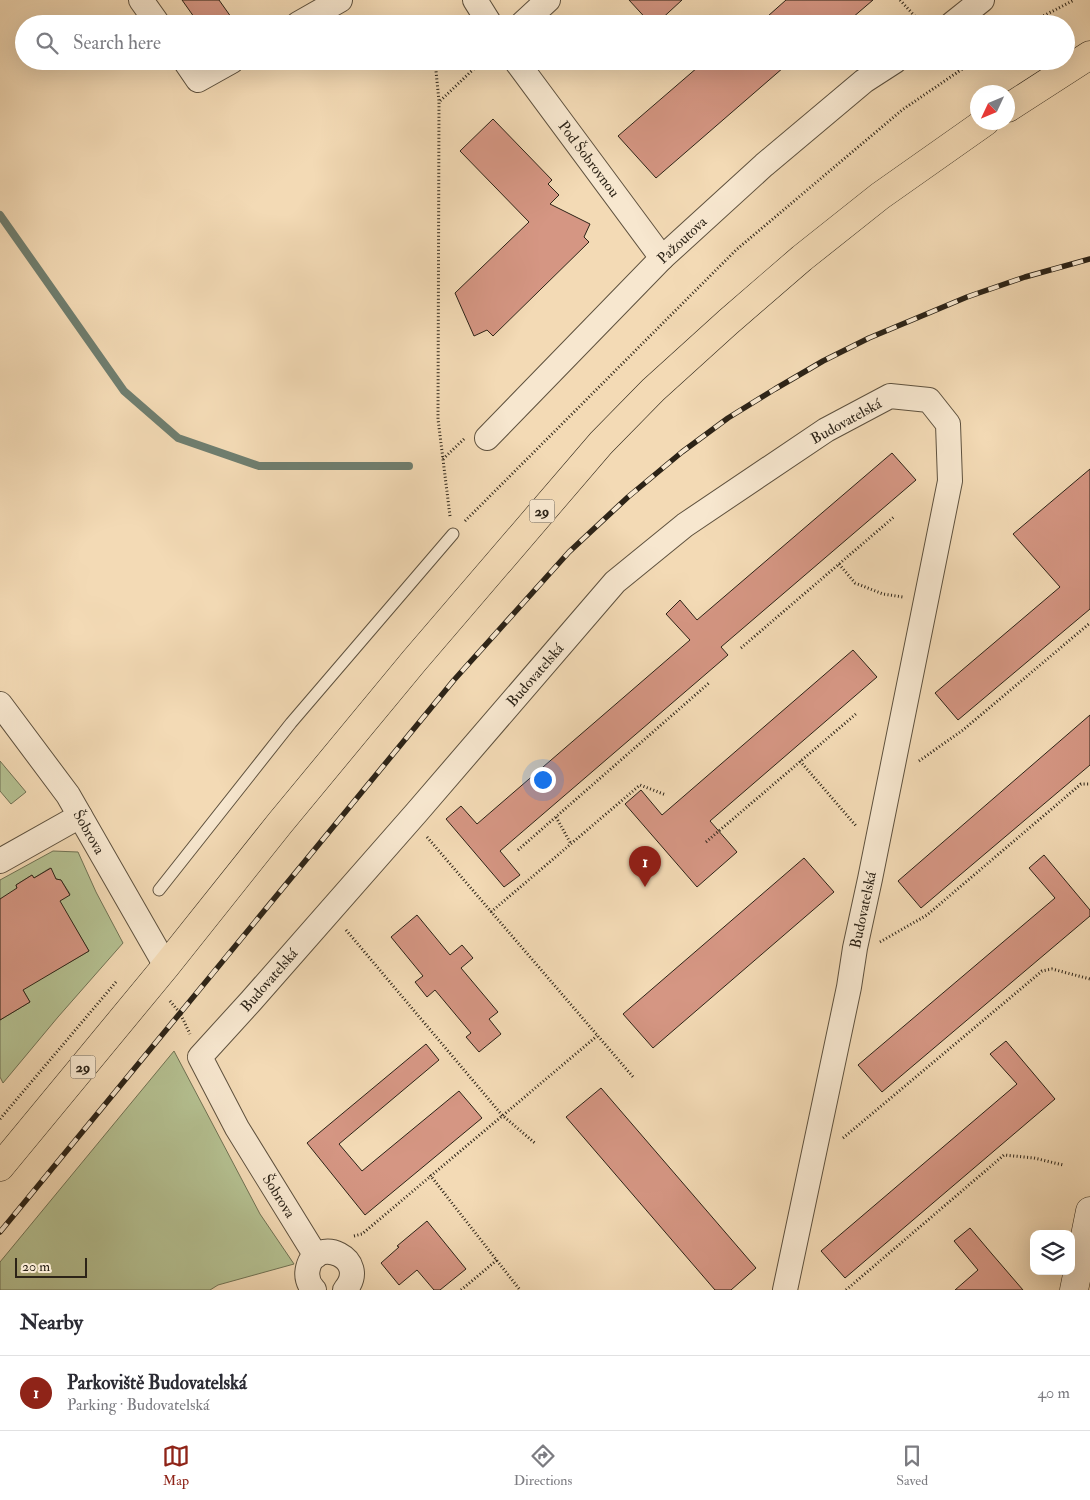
<!DOCTYPE html>
<html lang="en">
<head>
<meta charset="utf-8">
<style>
  body { margin:0; font-family:"IM FELL Double Pica",serif; background:#f7f7f7; color:#2b2b33 }
  .controls { position:absolute; right:15px; bottom:15px; display:grid; overflow:hidden; border-radius:10px; box-shadow:0 5px 20px #0002 }
  .controls button { width:45px; height:45px; display:grid; place-items:center; padding:0; border:0; border-bottom:1px solid #e1e1e2; background:#fff; color:#2b2b33; font:25px sans-serif }
  .compass { position:absolute; left:970px; top:85px; width:45px; height:45px; border-radius:50%; background:#fff; box-shadow:0 5px 20px #0002; rotate:226deg }
  .scale { position:absolute; left:15px; bottom:12px; width:72px; box-sizing:border-box; padding-left:5px; border:2px solid #2c2317; border-top:0; font-size:14px; line-height:18px; white-space:nowrap; color:#2c2317; -webkit-text-stroke:4px #f7e7cf; paint-order:stroke }
  .you { position:absolute; left:542px; top:779px; width:18px; height:18px; margin:-12px; border:4px solid #fff; border-radius:50%; background:#1a73e8; box-shadow:0 0 0 8px #1a73e833 }
  .badge { display:grid; place-items:center; width:32px; height:32px; border-radius:50%; background:#8f2418; color:#fff; font-size:16px; font-weight:700 }
  .pin { position:absolute; translate:-50% -41px; filter:drop-shadow(0 1px 2px #0008) }
  .pin::after { content:''; position:absolute; top:26px; width:18px; height:15px; background:inherit; clip-path:polygon(0 0,100% 0,50% 100%) }
  .list { margin:0; padding:0; list-style:none }
  h2 { display:flex; justify-content:space-between; align-items:center; height:65px; margin:0; padding:0 20px; font-size:21px }
  h2 small { font-size:16px; font-weight:400; color:#7c7c81 }
  .list li { display:grid; grid-template-columns:32px 1fr auto; gap:15px; align-items:center; box-sizing:border-box; height:75px; padding:0 20px; border-top:1px solid #e1e1e2 }
  .list b { display:block; font-size:19px; white-space:nowrap }
  .list p { margin:0; font-size:16px; white-space:nowrap; color:#7c7c81 }
  .list em { font-size:16px; font-style:normal; color:#7c7c81 }
  .icon { flex:none; width:28px; height:28px; fill:none; stroke:currentColor; stroke-width:2; stroke-linecap:round; stroke-linejoin:round }
  .map { position:relative; flex:none; width:1090px; height:1290px; overflow:hidden }
  .search { position:absolute; background:#fff; box-shadow:0 5px 20px #0002; left:15px; right:15px; top:15px; height:55px; display:flex; align-items:center; gap:12px; box-sizing:border-box; padding:0 18px; border-radius:28px; color:#7c7c81; font-size:19px }
  .sheet { height:140px; background:#fff }
  nav { display:flex; justify-content:space-around; align-items:center; box-sizing:border-box; height:70px; border-top:1px solid #e1e1e2; background:#fff; font-size:14px; color:#7c7c81 }
  nav a { display:grid; justify-items:center; gap:2px }
  nav .on { color:#8f2418 }
  .map>svg:first-child { display:block }
  .green { fill:#b5c192; stroke:#707254; fill-rule:evenodd }
  .lines { fill:none; stroke-linecap:round; stroke-linejoin:round }
  .stream { stroke:#6f7e6f; stroke-width:8 }
  .building { fill:#d59683; stroke:#2c2317 }
  .lane-casing { stroke:#5e513e; stroke-width:13 }
  .street-casing { stroke:#5e513e; stroke-width:26 }
  .secondary-casing { stroke:#2c2317; stroke-width:29 }
  .primary-casing { stroke:#2c2317; stroke-width:29 }
  .path { stroke:#2c2317; stroke-width:3; stroke-dasharray:1 2.5; stroke-linecap:butt }
  .lane { stroke:#f7e7cf; stroke-width:11 }
  .street { stroke:#f7e7cf; stroke-width:24 }
  .secondary { stroke:#f7e7cf; stroke-width:28 }
  .primary { stroke:#f3dab5; stroke-width:28 }
  .rail-casing { stroke:#2c2317; stroke-width:5.5 }
  .rail { stroke:#f7e7cf; stroke-width:4; stroke-dasharray:11; stroke-linecap:butt }
  .labels { text-anchor:middle; stroke-width:4; stroke-linejoin:round; paint-order:stroke }
  .shield { fill:#f7e7cf; stroke:#695e4e; stroke-width:1 }
  .shield-label { font-size:14px; font-weight:bold; fill:#2c2317 }
  .street-label { font-size:15px; fill:#2c2317; stroke:#f7e7cf }
</style>
</head>
<body>
<div class="map">
<svg width="1090" height="1290" viewBox="0 0 1090 1290">
  <rect width="100%" height="100%" fill="#f3dab5"/>
  <filter id="stains"><feTurbulence type="fractalNoise" baseFrequency=".004" numOctaves="4"/><feColorMatrix values="0 0 0 0 .2 0 0 0 0 .09 0 0 0 0 .02 0 0 0 .5 -.17"/></filter>
  <radialGradient id="worn" r=".72"><stop offset=".6" stop-color="#630" stop-opacity="0"/><stop offset="1" stop-color="#630" stop-opacity=".3"/></radialGradient>
  <g class="green">
    <path d="M 0,761 L 26,792 L 11,804 L 0,791 Z"/>
    <path d="M 53,851 L 78,852 L 96,892 L 123,943 L 58,1017 L 3,1083 L 0,1077 L 0,1020 L 30,1002 L 0,951 L 0,880 ZM 50,868 L 56,879 L 61,880 L 70,894 L 25,922 L 16,885 L 32,875 L 34,878 ZM 71,921 L 89,951 L 51,973 Z"/>
    <path d="M 174,1051 L 260,1214 L 294,1264 L 218,1285 L 210,1290 L 0,1290 L 0,1262 Z"/>
  </g>
  <g class="lines">
    <path class="stream" d="M 0,215 L 124,391 L 178,438 L 259,466 L 409,466"/>
  </g>
  <g class="building">
    <path d="M 182,0 L 219,0 L 236,24 L 199,24 Z"/>
    <path d="M 629,0 L 682,0 L 656,24 L 651,24 Z"/>
    <path d="M 786,0 L 873,0 L 845,24 L 759,24 Z"/>
    <path d="M 705,61 L 791,61 L 656,178 L 618,136 Z"/>
    <path d="M 493,119 L 552,180 L 548,184 L 559,195 L 550,204 L 590,224 L 584,237 L 589,242 L 493,336 L 487,330 L 474,336 L 455,293 L 529,222 L 460,151 Z"/>
    <path d="M 892,453 L 916,480 L 721,647 L 728,655 L 500,851 L 520,875 L 504,887 L 446,819 L 461,806 L 477,824 L 690,640 L 666,614 L 680,600 L 697,620 Z"/>
    <path d="M 1090,469 L 1090,609 L 958,720 L 935,693 L 1060,587 L 1013,534 Z"/>
    <path d="M 853,650 L 877,677 L 710,821 L 737,852 L 697,887 L 625,804 L 641,790 L 662,815 Z"/>
    <path d="M 1090,715 L 1090,765 L 921,908 L 898,881 Z"/>
    <path d="M 1044,855 L 1090,910 L 1090,916 L 882,1092 L 858,1065 L 1055,898 L 1029,868 Z"/>
    <path d="M 804,858 L 834,892 L 653,1048 L 623,1014 Z"/>
    <path d="M 51,868 L 56,879 L 61,880 L 70,895 L 60,901 L 89,951 L 23,990 L 30,1002 L 0,1020 L 0,899 L 17,888 L 16,885 L 32,875 L 34,878 Z"/>
    <path d="M 417,915 L 450,955 L 462,945 L 473,958 L 461,968 L 498,1012 L 489,1019 L 501,1034 L 479,1052 L 466,1037 L 471,1033 L 435,990 L 427,997 L 415,982 L 423,976 L 391,937 Z"/>
    <path d="M 1006,1041 L 1055,1099 L 845,1278 L 821,1251 L 1017,1084 L 990,1054 Z"/>
    <path d="M 426,1044 L 439,1060 L 339,1144 L 362,1171 L 459,1091 L 482,1118 L 365,1215 L 307,1143 Z"/>
    <path d="M 601,1088 L 756,1268 L 731,1290 L 715,1290 L 566,1117 Z"/>
    <path d="M 427,1221 L 466,1269 L 440,1290 L 434,1290 L 417,1270 L 399,1285 L 381,1263 L 399,1247 L 397,1246 Z"/>
    <path d="M 970,1228 L 992,1254 L 1023,1290 L 955,1290 L 978,1270 L 954,1241 Z"/>
  </g>
  <g class="lines">
    <defs>
      <path id="lane" d="M 159,890 L 291,723 L 453,534"/>
      <g id="street">
        <path d="M 141,0 L 158,24"/>
        <path d="M 475,0 L 490,24"/>
        <path d="M 298,24 L 340,0"/>
        <path d="M 522,24 L 548,0"/>
        <path d="M 952,24 L 982,0"/>
        <path d="M 185,61 L 198,80 L 232,61"/>
        <path d="M 516,61 L 662,258"/>
        <path d="M 487,438 L 662,258 L 764,165 L 864,81 L 895,61"/>
        <path d="M 0,704 L 68,795 L 166,966"/>
        <path d="M 0,861 L 80,816"/>
        <path d="M 316,1256 L 237,1128 L 200,1057 L 251,1001 L 417,812 L 615,582 L 685,525 L 826,430 L 890,396 L 929,400 L 948,424 L 950,481 L 870,879 L 855,948 L 849,987 L 785,1290"/>
        <path d="M 314,1290 C 308,1284 306,1276 308,1268 C 316,1234 371,1259 345,1290"/>
      </g>
      <path id="secondary" d="M 1074,1290 L 1090,1211"/>
      <g id="primary">
        <path d="M 1008,108 L 1090,55"/>
        <path d="M 0,1167 L 166,966 L 280,823 L 414,661 L 601,443 L 653,390 L 728,322 L 802,258 L 880,196 L 985,122"/>
      </g>
    </defs>
    <use href="#lane" class="lane-casing"/>
    <use href="#street" class="street-casing"/>
    <use href="#secondary" class="secondary-casing"/>
    <use href="#primary" class="primary-casing"/>
    <g class="path">
      <path d="M 900,0 L 922,24"/>
      <path d="M 1028,24 L 1074,0"/>
      <path d="M 435,61 L 439,101"/>
      <path d="M 952,61 L 960,71"/>
      <path d="M 443,459 L 464,439"/>
      <path d="M 450,516 L 438,419 L 439,102 L 482,61"/>
      <path d="M 465,521 L 736,250 L 902,110 L 974,61"/>
      <path d="M 839,564 L 855,583 L 883,594 L 903,597"/>
      <path d="M 741,648 L 895,516"/>
      <path d="M 800,761 L 857,827"/>
      <path d="M 919,761 L 963,730 L 1090,623"/>
      <path d="M 556,817 L 571,844"/>
      <path d="M 427,837 L 634,1078"/>
      <path d="M 706,842 L 857,713"/>
      <path d="M 518,850 L 709,683"/>
      <path d="M 491,912 L 640,785 L 666,795"/>
      <path d="M 346,930 L 502,1115 L 536,1144"/>
      <path d="M 880,942 L 927,915 L 1081,784 L 1090,784"/>
      <path d="M 170,1001 L 180,1013 L 190,1034"/>
      <path d="M 0,1119 L 116,982"/>
      <path d="M 843,1138 L 1042,971 L 1052,969 L 1090,979"/>
      <path d="M 430,1175 L 520,1290"/>
      <path d="M 354,1236 L 362,1234 L 597,1036"/>
      <path d="M 461,1290 L 497,1260"/>
      <path d="M 846,1290 L 1004,1155 L 1034,1158 L 1063,1165"/>
    </g>
    <use href="#lane" class="lane"/>
    <use href="#street" class="street"/>
    <use href="#secondary" class="secondary"/>
    <use href="#primary" class="primary"/>
    <defs>
      <path id="rail" d="M 0,1232 L 454,680 L 569,552 L 628,497 L 682,452 L 728,418 L 775,389 L 823,361 L 869,338 L 967,297 L 1025,277 L 1090,259"/>
    </defs>
    <use href="#rail" class="rail-casing"/>
    <use href="#rail" class="rail"/>
  </g>
  <g class="labels">
    <g class="shield">
      <rect x="529.5" y="499.5" width="25" height="23" rx="4"/>
      <rect x="70.5" y="1055.5" width="25" height="23" rx="4"/>
    </g>
    <g class="shield-label">
      <text x="542" y="516">29</text>
      <text x="83" y="1072">29</text>
    </g>
    <g class="street-label">
      <text transform="translate(589 159) rotate(53)" y="5">Pod Šobrovnou</text>
      <text transform="translate(682 240) rotate(-43)" y="5">Pažoutova</text>
      <text transform="translate(846 421) rotate(-29)" y="5">Budovatelská</text>
      <text transform="translate(535 675) rotate(-49)" y="5">Budovatelská</text>
      <text transform="translate(89 832) rotate(60)" y="5">Šobrova</text>
      <text transform="translate(863 910) rotate(-78)" y="5">Budovatelská</text>
      <text transform="translate(269 980) rotate(-49)" y="5">Budovatelská</text>
      <text transform="translate(279 1196) rotate(58)" y="5">Šobrova</text>
    </g>
  </g>
  <rect width="100%" height="100%" filter="url(#stains)"/>
  <rect width="100%" height="100%" fill="url(#worn)"/>
</svg>
<div class="controls">
<button><svg class="icon" aria-label="layers" viewBox="0 0 24 24"><path d="M12 4l9 5-9 5-9-5zM3 14l9 5 9-5"/></svg></button>
</div>
<svg class="compass" viewBox="-18 -18 36 36"><path d="M0-13l5 13h-10z" fill="#e53935"/><path d="M0 13l5-13h-10z" fill="#7c7c81"/></svg>
<div class="scale">20 m</div>
<div class="you"></div>
<div class="pin badge" style="left:645px;top:887px">1</div>
<div class="search"><svg class="icon" aria-label="search" viewBox="0 0 24 24"><circle cx="10" cy="10" r="6"/><path d="M15 15l6 6"/></svg>Search here</div>
</div>
<section class="sheet">
<h2>Nearby<small></small></h2>
<ul class="list">
<li><span class="badge">1</span><div><b>Parkoviště Budovatelská</b><p>Parking · Budovatelská</p></div><em>40 m</em></li>
</ul>
</section>
<nav>
<a class="on"><svg class="icon" aria-label="map" viewBox="0 0 24 24"><path d="M3 6l6-2 6 2 6-2v14l-6 2-6-2-6 2zM9 4v14M15 6v14"/></svg>Map</a>
<a><svg class="icon" aria-label="directions" viewBox="0 0 24 24"><path d="M12 3l9 9-9 9-9-9zM9 14v-3h6M13 9l2 2-2 2"/></svg>Directions</a>
<a><svg class="icon" aria-label="saved" viewBox="0 0 24 24"><path d="M7 4h10v16l-5-4-5 4z"/></svg>Saved</a>
</nav>
</body>
</html>
